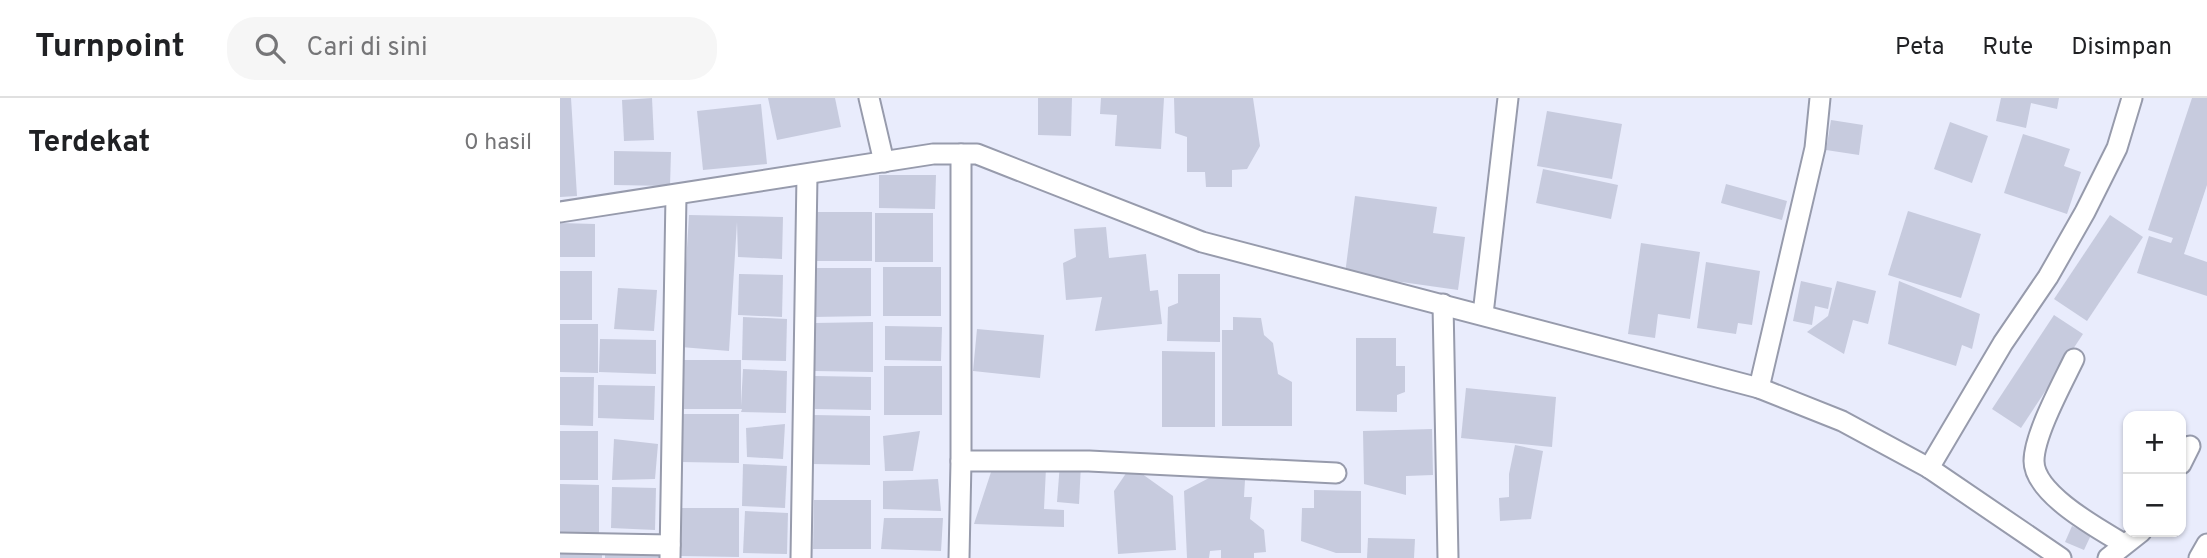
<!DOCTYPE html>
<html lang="id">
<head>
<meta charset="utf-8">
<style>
  body { margin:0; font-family:Overpass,sans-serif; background:#f6f6f6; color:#202124 }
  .controls { position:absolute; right:21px; bottom:21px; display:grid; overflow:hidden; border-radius:14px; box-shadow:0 2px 5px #0004 }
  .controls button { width:63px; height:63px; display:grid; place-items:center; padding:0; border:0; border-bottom:2px solid #e0e0e0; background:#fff; color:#202124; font:35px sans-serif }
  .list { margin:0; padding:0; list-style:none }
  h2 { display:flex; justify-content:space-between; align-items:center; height:91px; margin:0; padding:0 28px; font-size:30px }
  h2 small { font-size:23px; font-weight:400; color:#757577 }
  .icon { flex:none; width:38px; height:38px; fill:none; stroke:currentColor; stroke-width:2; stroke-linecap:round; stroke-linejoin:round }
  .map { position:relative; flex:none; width:1647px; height:460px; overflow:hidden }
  header { display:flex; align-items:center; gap:42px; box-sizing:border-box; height:98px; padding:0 35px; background:#fff; border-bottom:2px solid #e0e0e0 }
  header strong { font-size:33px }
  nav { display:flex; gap:38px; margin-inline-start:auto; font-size:24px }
  .search { width:490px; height:63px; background:#f6f6f6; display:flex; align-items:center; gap:18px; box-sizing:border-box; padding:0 24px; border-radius:28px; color:#757577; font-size:26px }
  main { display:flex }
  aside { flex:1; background:#fff }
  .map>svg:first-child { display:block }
  .building { fill:#c7cbde }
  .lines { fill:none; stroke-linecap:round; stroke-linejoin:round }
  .minor-casing { stroke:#979bac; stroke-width:23 }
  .minor { stroke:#fff; stroke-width:19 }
</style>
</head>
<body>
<header>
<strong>Turnpoint</strong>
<div class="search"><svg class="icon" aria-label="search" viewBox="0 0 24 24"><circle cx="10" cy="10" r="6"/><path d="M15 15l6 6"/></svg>Cari di sini</div>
<nav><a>Peta</a><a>Rute</a><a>Disimpan</a></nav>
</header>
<main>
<aside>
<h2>Terdekat<small>0 hasil</small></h2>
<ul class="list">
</ul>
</aside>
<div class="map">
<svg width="1647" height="460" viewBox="0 0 1647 460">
  <rect width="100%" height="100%" fill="#e9ecfc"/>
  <g class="building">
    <path d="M 0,0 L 11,0 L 17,98 L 0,99 Z"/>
    <path d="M 92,0 L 94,42 L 64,43 L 62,2 Z"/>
    <path d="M 208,0 L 275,0 L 281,29 L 217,42 Z"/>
    <path d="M 478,0 L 512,0 L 511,38 L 478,37 Z"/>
    <path d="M 541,0 L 604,0 L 601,51 L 555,48 L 557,17 L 540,16 Z"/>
    <path d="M 614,0 L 693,0 L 700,48 L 687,71 L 672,72 L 672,89 L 646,89 L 645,74 L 627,74 L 627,39 L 615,35 Z"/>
    <path d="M 1441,0 L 1499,0 L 1497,11 L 1471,5 L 1466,30 L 1436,23 Z"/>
    <path d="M 1632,0 L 1647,0 L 1647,87 L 1624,156 L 1647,164 L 1647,198 L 1577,175 L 1589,138 L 1611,145 L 1613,140 L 1588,132 Z"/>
    <path d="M 201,6 L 207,66 L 143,72 L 137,13 Z"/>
    <path d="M 987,13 L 1062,26 L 1052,81 L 977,68 Z"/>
    <path d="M 1271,22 L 1303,27 L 1299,57 L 1266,52 Z"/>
    <path d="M 1390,24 L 1428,38 L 1412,85 L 1374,71 Z"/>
    <path d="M 1463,36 L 1510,51 L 1504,68 L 1521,74 L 1507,116 L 1444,95 Z"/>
    <path d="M 54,53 L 111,54 L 110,88 L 54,87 Z"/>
    <path d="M 983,71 L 1058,87 L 1051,121 L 976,105 Z"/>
    <path d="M 319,77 L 376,77 L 375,111 L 319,110 Z"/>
    <path d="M 1166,86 L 1227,103 L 1222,122 L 1161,105 Z"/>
    <path d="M 795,98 L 877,109 L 873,135 L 905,139 L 898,192 L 785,176 Z"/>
    <path d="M 1348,113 L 1421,136 L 1401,200 L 1328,177 Z"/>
    <rect x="254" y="114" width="58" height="49"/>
    <rect x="315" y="115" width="58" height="49"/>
    <path d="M 129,117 L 223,119 L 222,161 L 178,159 L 177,124 L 169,253 L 121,249 Z"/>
    <path d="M 1550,117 L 1583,139 L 1527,223 L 1494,201 Z"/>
    <path d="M 0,125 L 35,126 L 35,159 L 0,159 Z"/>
    <path d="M 546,129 L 549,160 L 586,156 L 590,193 L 598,192 L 602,226 L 535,233 L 542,199 L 506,202 L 503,165 L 516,159 L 514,131 Z"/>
    <path d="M 1081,145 L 1140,154 L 1130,221 L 1098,216 L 1095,240 L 1068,236 Z"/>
    <path d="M 1146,164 L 1200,173 L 1192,227 L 1178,225 L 1176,236 L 1137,230 Z"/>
    <rect x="323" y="169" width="58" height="49"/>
    <path d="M 254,170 L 311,170 L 311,218 L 253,219 Z"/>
    <rect x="0" y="173" width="32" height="49"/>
    <path d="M 179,176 L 223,177 L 222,219 L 178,217 Z"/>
    <path d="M 618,176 L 660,176 L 660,244 L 607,243 L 608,209 L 618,205 Z"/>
    <path d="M 1241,183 L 1272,190 L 1268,211 L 1255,208 L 1252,227 L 1233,223 Z"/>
    <path d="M 1277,183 L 1316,193 L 1308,226 L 1293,222 L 1284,256 L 1247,234 L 1268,218 Z"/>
    <path d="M 1339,183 L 1420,216 L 1412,251 L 1402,247 L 1396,268 L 1328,246 Z"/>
    <path d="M 58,190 L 97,192 L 94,233 L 54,231 Z"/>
    <path d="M 1494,217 L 1523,236 L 1461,330 L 1432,311 Z"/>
    <path d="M 183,219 L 227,221 L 226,263 L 182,262 Z"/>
    <path d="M 673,219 L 701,220 L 704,237 L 713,245 L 718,276 L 732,284 L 732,328 L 662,328 L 662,232 L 673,232 Z"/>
    <path d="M 313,224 L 313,274 L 255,273 L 255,225 Z"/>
    <path d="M 0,226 L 38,226 L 38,275 L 0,274 Z"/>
    <path d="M 325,228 L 382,229 L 381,263 L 325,262 Z"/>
    <path d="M 417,231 L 484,237 L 480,280 L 413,273 Z"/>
    <path d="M 796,240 L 836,240 L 836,268 L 845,268 L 845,294 L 837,297 L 837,314 L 796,313 Z"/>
    <path d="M 40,241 L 96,242 L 96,276 L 39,274 Z"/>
    <path d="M 602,253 L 655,254 L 655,329 L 602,329 Z"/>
    <path d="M 123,262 L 181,262 L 181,308 L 183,271 L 227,273 L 226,315 L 181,314 L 182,311 L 123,311 Z"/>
    <rect x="324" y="268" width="58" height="49"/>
    <path d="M 255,278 L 311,279 L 311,312 L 255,311 Z"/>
    <path d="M 0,279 L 34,279 L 33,328 L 0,327 Z"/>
    <path d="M 38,287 L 95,288 L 94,322 L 38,320 Z"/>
    <path d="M 906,290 L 996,299 L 992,349 L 901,340 Z"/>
    <path d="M 121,316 L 179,316 L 179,365 L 121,364 Z"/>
    <path d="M 253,317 L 310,318 L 310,367 L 252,366 Z"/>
    <path d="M 225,326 L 223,361 L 187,359 L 186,330 Z"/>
    <path d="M 872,331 L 873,377 L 846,378 L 846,397 L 804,386 L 803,333 Z"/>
    <rect x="0" y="333" width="38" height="49"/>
    <path d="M 360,333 L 353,373 L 325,373 L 323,338 Z"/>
    <path d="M 54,341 L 98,346 L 95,381 L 52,382 Z"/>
    <path d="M 955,347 L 983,353 L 971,421 L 940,423 L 939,400 L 949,399 L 949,376 Z"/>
    <path d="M 500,365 L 521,366 L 519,406 L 497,404 Z"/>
    <path d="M 183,366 L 227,368 L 225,410 L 182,408 Z"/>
    <path d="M 433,368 L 486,370 L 484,411 L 504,412 L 504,429 L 414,426 Z"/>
    <path d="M 571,368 L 613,398 L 616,452 L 558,456 L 554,393 Z"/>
    <path d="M 651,379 L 685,382 L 684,399 L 692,399 L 690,421 L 704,432 L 706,454 L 694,455 L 694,460 L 661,460 L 661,452 L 650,453 L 649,460 L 627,460 L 624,393 Z"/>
    <path d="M 378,381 L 381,413 L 323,411 L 323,383 Z"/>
    <path d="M 0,386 L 39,387 L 39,435 L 0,435 Z"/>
    <path d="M 52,389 L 96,390 L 95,432 L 51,430 Z"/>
    <path d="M 754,392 L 801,393 L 801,455 L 776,455 L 741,443 L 742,410 L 754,410 Z"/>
    <path d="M 254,402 L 311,402 L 311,451 L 253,451 Z"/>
    <path d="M 121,410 L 179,410 L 179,459 L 121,458 Z"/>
    <path d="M 185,413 L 228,415 L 227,456 L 183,455 Z"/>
    <path d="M 324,420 L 383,420 L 381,453 L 321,451 Z"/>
    <path d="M 1512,428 L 1531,437 L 1524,452 L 1505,444 Z"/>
    <path d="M 808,440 L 855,441 L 854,460 L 807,460 Z"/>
    <rect x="45" y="450" width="58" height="10"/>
    <rect x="0" y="454" width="42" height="6"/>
  </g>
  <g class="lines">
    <defs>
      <g id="minor">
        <path d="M 309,0 L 324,64"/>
        <path d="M 0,114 L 373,56 L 417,56 L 642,144 L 1199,290 L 1282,323 L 1369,370 L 1501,460"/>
        <path d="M 883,206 L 888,460"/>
        <path d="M 923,216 L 948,0"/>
        <path d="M 1514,261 C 1502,286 1474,337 1474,363 C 1474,396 1539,431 1564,446"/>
        <path d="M 1199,290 L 1255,50 L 1260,0"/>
        <path d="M 401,363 L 529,363 L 776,375"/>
        <path d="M 1621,366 L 1630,348"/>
        <path d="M 1369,370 L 1443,245 L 1488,179 L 1525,114 L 1557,50 L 1572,0"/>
        <path d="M 0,445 L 110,447"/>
        <path d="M 110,460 L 116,97"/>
        <path d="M 241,460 L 247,77"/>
        <path d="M 399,460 L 401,363 L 401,56"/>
        <path d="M 1548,460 L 1581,434"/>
        <path d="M 1639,460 L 1647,446"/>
      </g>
    </defs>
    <use href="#minor" class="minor-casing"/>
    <use href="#minor" class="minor"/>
  </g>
</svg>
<div class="controls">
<button>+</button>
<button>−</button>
</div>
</div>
</main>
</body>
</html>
